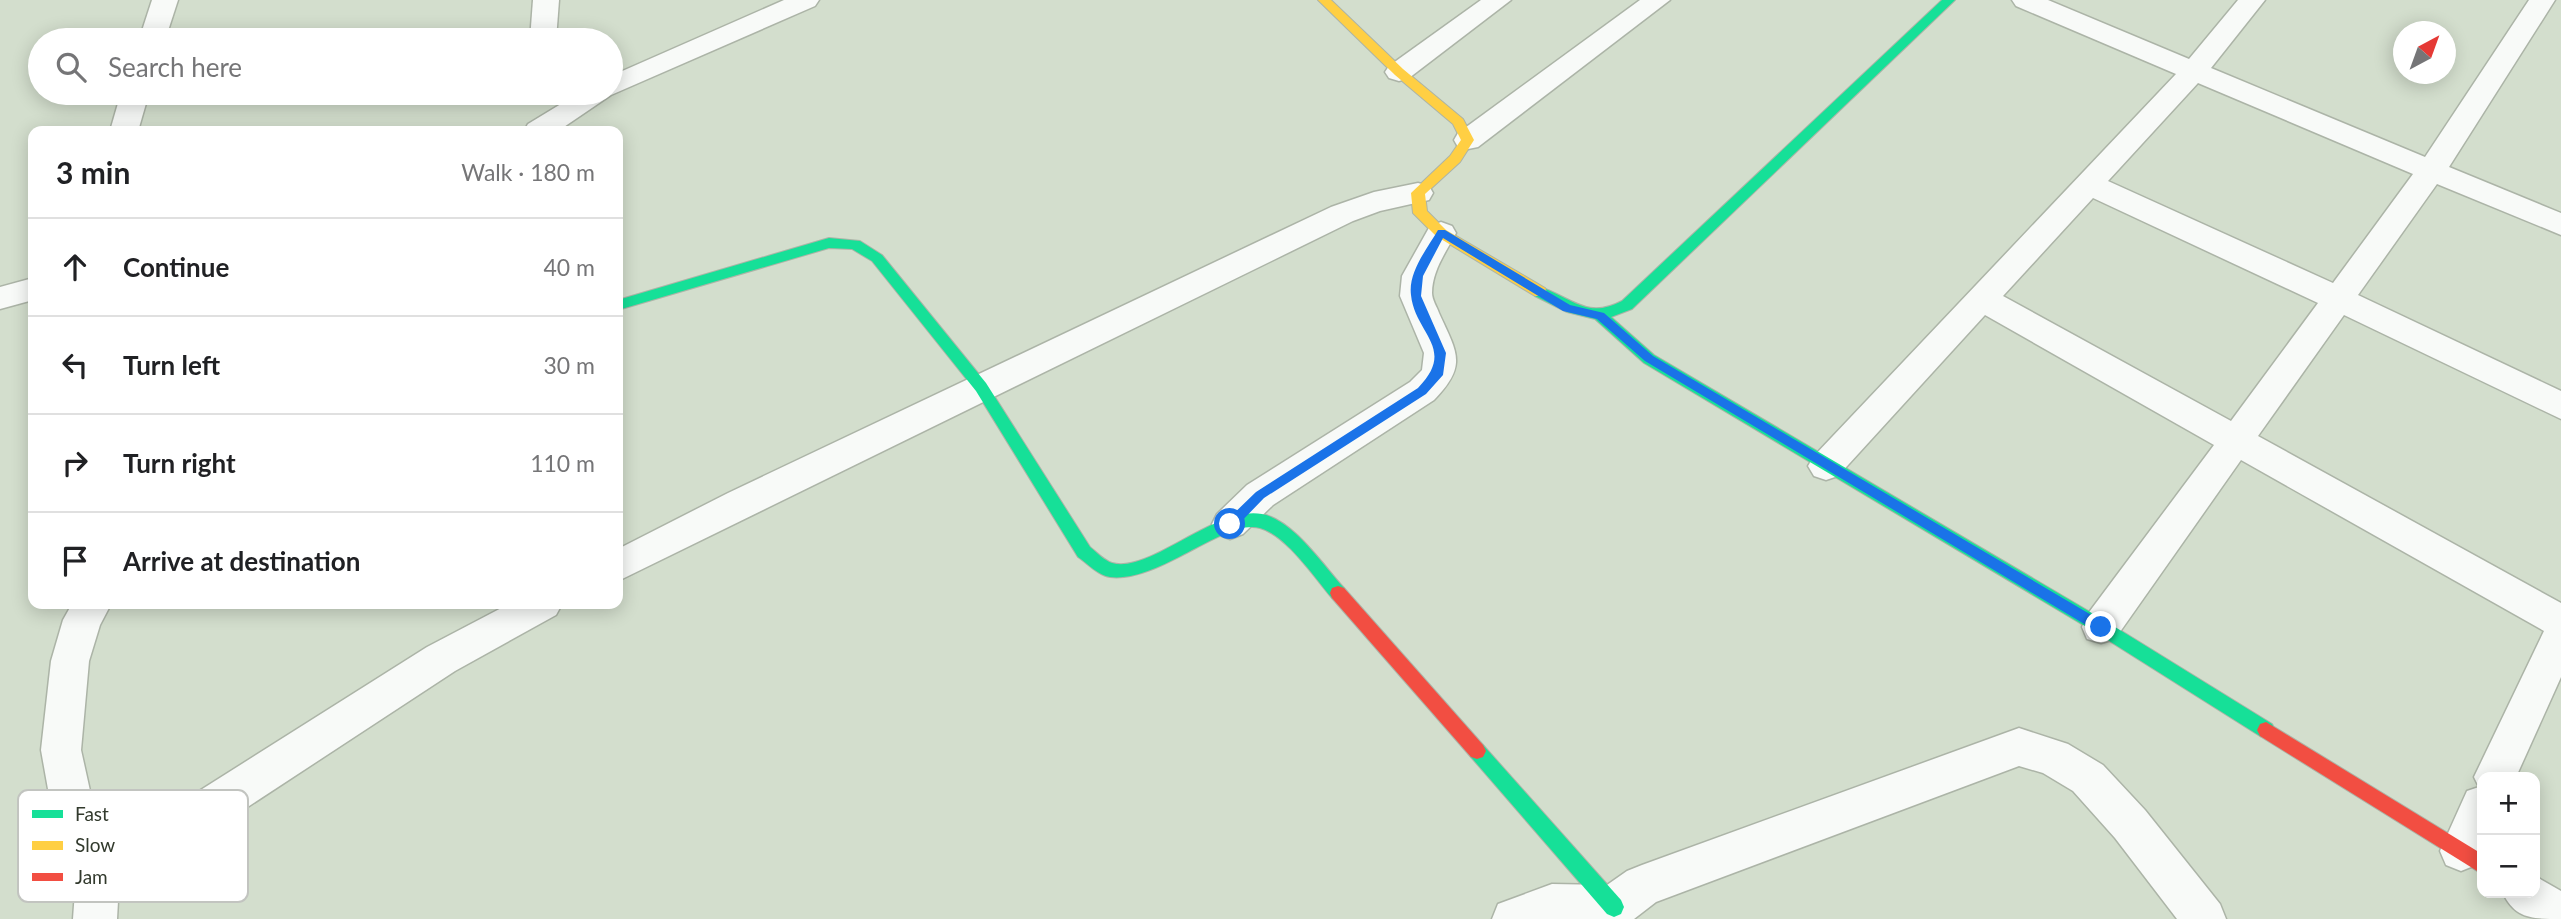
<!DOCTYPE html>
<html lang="en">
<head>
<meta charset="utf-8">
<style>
  body { margin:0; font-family:Lato,sans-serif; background:#f2f2f2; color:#202124 }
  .controls { position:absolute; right:21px; bottom:21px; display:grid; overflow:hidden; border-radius:14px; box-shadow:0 4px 18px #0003 }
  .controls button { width:63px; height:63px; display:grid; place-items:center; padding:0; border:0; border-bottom:2px solid #e0e0e0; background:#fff; color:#202124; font:35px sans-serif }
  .compass { position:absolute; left:2393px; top:21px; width:63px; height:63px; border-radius:50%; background:#fff; box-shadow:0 4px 18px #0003; rotate:41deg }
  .stop { position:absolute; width:21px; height:21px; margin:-16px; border:5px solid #1a73e8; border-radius:50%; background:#fff }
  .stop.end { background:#1a73e8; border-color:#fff; box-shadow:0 2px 7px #0008 }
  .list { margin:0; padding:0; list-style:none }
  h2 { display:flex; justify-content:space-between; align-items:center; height:91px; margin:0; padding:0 28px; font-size:30px }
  h2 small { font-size:23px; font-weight:400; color:#757577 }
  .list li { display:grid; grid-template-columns:46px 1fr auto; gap:21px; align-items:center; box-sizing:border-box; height:98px; padding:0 28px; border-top:2px solid #e0e0e0 }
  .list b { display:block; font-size:26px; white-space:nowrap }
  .list em { font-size:23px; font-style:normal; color:#757577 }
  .icon { flex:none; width:38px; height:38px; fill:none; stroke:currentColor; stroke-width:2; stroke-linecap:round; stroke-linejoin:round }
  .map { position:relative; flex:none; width:2561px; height:919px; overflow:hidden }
  .search { position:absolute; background:#fff; box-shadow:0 4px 18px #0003; left:28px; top:28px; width:595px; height:77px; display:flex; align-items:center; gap:18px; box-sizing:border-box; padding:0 24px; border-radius:38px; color:#757577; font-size:26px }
  .panel { position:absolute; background:#fff; box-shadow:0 4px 18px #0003; left:28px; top:126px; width:595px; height:483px; border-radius:14px }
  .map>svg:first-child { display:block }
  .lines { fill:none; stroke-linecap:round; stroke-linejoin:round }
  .street-casing { stroke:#acb4a7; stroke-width:3 }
  .fast-casing { stroke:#acb4a7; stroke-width:2 }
  .slow-casing { stroke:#acb4a7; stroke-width:2 }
  .jam-casing { stroke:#acb4a7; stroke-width:2 }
  .street { fill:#f8faf8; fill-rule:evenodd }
  .fast { fill:#16e098; fill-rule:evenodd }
  .slow { fill:#ffcf43; fill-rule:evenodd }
  .jam { fill:#f24e42; fill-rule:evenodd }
  .route { fill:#1a73e8 }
  .key { fill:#fff; stroke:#c2c4c0; stroke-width:2 }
  .key-label { font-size:19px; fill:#323a2d }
</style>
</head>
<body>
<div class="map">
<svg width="2561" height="919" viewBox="0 0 2561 919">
  <rect width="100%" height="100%" fill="#d3decd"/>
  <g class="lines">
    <defs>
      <g id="street">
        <path d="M 152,0 L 178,0 L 165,40 L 139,40 Z"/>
        <path d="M 533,0 L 559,0 L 556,40 L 530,40 Z"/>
        <path d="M 784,0 L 819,0 L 815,6 L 611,95 L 558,131 L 524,131 L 528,124 L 579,93 L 611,93 L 611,76 Z"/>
        <path d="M 1481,0 L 1511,0 L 1409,78 L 1399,81 L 1389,78 L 1385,72 L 1389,66 Z"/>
        <path d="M 1640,0 L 1670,0 L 1478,147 L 1468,149 L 1458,147 L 1454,140 L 1458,133 Z"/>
        <path d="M 2012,0 L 2048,0 L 2189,59 L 2238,0 L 2265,0 L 2211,68 L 2425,157 L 2529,0 L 2555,0 L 2449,167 L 2561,213 L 2561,235 L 2437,184 L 2358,295 L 2561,391 L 2561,419 L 2344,315 L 2258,436 L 2561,603 L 2561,677 L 2516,777 L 2482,777 L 2482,851 L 2476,865 L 2461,871 L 2446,865 L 2440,851 L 2467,791 L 2479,787 L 2474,777 L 2544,631 L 2241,460 L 2115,639 L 2101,643 L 2087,639 L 2082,627 L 2087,615 L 2214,445 L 1985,315 L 1838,476 L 1826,480 L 1814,476 L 1808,466 L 1814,456 L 2176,74 L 2016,6 ZM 2198,83 L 2413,174 L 2333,283 L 2108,181 ZM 2093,198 L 2318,303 L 2231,421 L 2003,296 Z"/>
        <path d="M 121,93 L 149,93 L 138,131 L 110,131 Z"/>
        <path d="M 1418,183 L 1429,186 L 1433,193 L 1429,200 L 1380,211 L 1353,221 L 618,581 L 618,549 L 728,493 L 1331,207 L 1374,192 Z"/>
        <path d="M 1441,222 L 1452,226 L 1456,233 C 1446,252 1432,271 1432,293 C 1432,300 1437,307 1439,313 C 1457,353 1468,365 1434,400 L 1273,505 L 1243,534 L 1230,539 L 1217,534 L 1212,524 L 1217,514 L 1247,485 L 1410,382 L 1422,370 L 1424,353 L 1400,296 L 1402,276 L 1430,226 Z"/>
        <path d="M 33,278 L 33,300 L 0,309 L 0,287 Z"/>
        <path d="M 72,604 L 111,604 L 100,625 L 89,661 L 81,750 L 102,845 L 120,841 L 427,647 L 509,604 L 562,604 L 556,615 L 455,671 L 144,875 L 119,883 L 117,919 L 73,919 L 76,877 L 66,870 L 60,856 L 41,750 L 51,661 L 63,620 Z"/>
        <path d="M 2019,728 L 2068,744 L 2103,765 L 2145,810 L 2220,904 L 2226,919 L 2177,919 L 2115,838 L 2073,791 L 2043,773 L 2019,766 L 1656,902 L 1634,919 L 1492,919 L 1498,904 L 1552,884 L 1607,885 L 1627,871 L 1642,865 Z"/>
        <path d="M 2535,876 L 2561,891 L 2561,919 C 2533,919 2515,919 2503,893 L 2535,893 Z"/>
      </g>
      <g id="fast">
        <path d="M 1942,0 L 1955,0 L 1632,309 L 1611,317 L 1654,355 L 2107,622 L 2272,724 L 2275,730 L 2272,736 L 2266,738 L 2260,736 L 2095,632 L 1644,363 L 1595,319 L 1567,312 L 1535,296 L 1533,292 L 1540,287 C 1571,297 1587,320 1622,301 Z"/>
        <path d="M 829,238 L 860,241 L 882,255 L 986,383 L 1090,547 C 1096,552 1105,561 1112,563 C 1150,574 1216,505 1262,514 C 1293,520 1323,565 1344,588 L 1346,593 L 1344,598 L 1338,600 L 1332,598 C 1314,577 1286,535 1260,528 C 1225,518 1159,583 1110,577 C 1099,576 1087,563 1078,557 L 976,391 L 872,261 L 852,249 L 829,248 L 618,310 L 618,300 Z"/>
        <path d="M 1477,743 L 1483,745 L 1621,900 L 1624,907 L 1621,914 L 1614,917 L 1607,914 L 1471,757 L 1468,751 L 1471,745 Z"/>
      </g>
      <path id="slow" d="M 1318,0 L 1331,0 L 1403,69 L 1463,119 L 1474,140 L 1460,162 L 1425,194 L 1427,211 L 1446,230 L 1545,288 L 1547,292 L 1545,296 L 1535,296 L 1436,236 L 1413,213 L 1411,193 L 1450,156 L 1461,140 L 1453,124 L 1395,75 Z"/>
      <g id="jam">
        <path d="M 1338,586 L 1344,588 L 1483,745 L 1486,751 L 1483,757 L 1477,759 L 1471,757 L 1332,598 L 1330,593 L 1332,588 Z"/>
        <path d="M 2266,722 L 2482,854 L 2482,874 L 2260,736 L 2257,730 L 2260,724 Z"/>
      </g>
    </defs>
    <use href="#street" class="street-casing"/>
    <use href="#fast" class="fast-casing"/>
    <use href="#slow" class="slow-casing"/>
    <use href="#jam" class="jam-casing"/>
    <use href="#street" class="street"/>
    <use href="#fast" class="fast"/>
    <use href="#slow" class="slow"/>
    <use href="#jam" class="jam"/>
  </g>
  <path class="route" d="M 1438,230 L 1445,230 L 1570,305 L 1604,313 L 1653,356 L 2105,623 L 2105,631 L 2096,631 L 1645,361 L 1597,319 L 1563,311 L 1443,238 L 1423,276 L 1421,296 L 1446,353 L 1443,375 L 1426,394 L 1264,498 L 1235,528 L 1226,528 L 1226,521 L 1256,492 L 1418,388 C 1457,348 1415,334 1411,295 C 1408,272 1427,249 1438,230 Z"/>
  <rect x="18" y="790" width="230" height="112" rx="10" class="key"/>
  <rect x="32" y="810" width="31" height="8" fill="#16e098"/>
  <rect x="32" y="841" width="31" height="9" fill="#ffcf43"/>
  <rect x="32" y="873" width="31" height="8" fill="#f24e42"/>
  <g class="key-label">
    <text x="75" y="821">Fast</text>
    <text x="75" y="852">Slow</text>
    <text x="75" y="884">Jam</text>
  </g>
</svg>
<div class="controls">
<button>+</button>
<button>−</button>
</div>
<svg class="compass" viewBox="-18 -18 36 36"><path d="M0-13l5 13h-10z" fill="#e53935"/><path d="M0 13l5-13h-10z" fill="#757577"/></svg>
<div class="stop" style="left:1230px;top:524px"></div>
<div class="stop end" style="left:2101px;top:627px"></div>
<div class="search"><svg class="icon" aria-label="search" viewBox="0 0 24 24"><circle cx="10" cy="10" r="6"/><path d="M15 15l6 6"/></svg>Search here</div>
<section class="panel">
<h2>3 min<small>Walk · 180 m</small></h2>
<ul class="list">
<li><svg class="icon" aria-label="ahead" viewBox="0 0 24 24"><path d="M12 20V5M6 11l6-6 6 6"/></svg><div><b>Continue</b></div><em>40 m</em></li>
<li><svg class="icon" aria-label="left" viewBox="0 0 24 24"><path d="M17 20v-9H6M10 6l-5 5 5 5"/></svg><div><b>Turn left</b></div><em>30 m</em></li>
<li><svg class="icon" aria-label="right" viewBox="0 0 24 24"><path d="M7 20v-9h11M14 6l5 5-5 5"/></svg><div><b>Turn right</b></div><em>110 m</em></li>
<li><svg class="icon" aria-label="arrive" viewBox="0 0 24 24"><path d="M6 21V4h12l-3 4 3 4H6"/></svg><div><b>Arrive at destination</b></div></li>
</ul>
</section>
</div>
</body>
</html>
